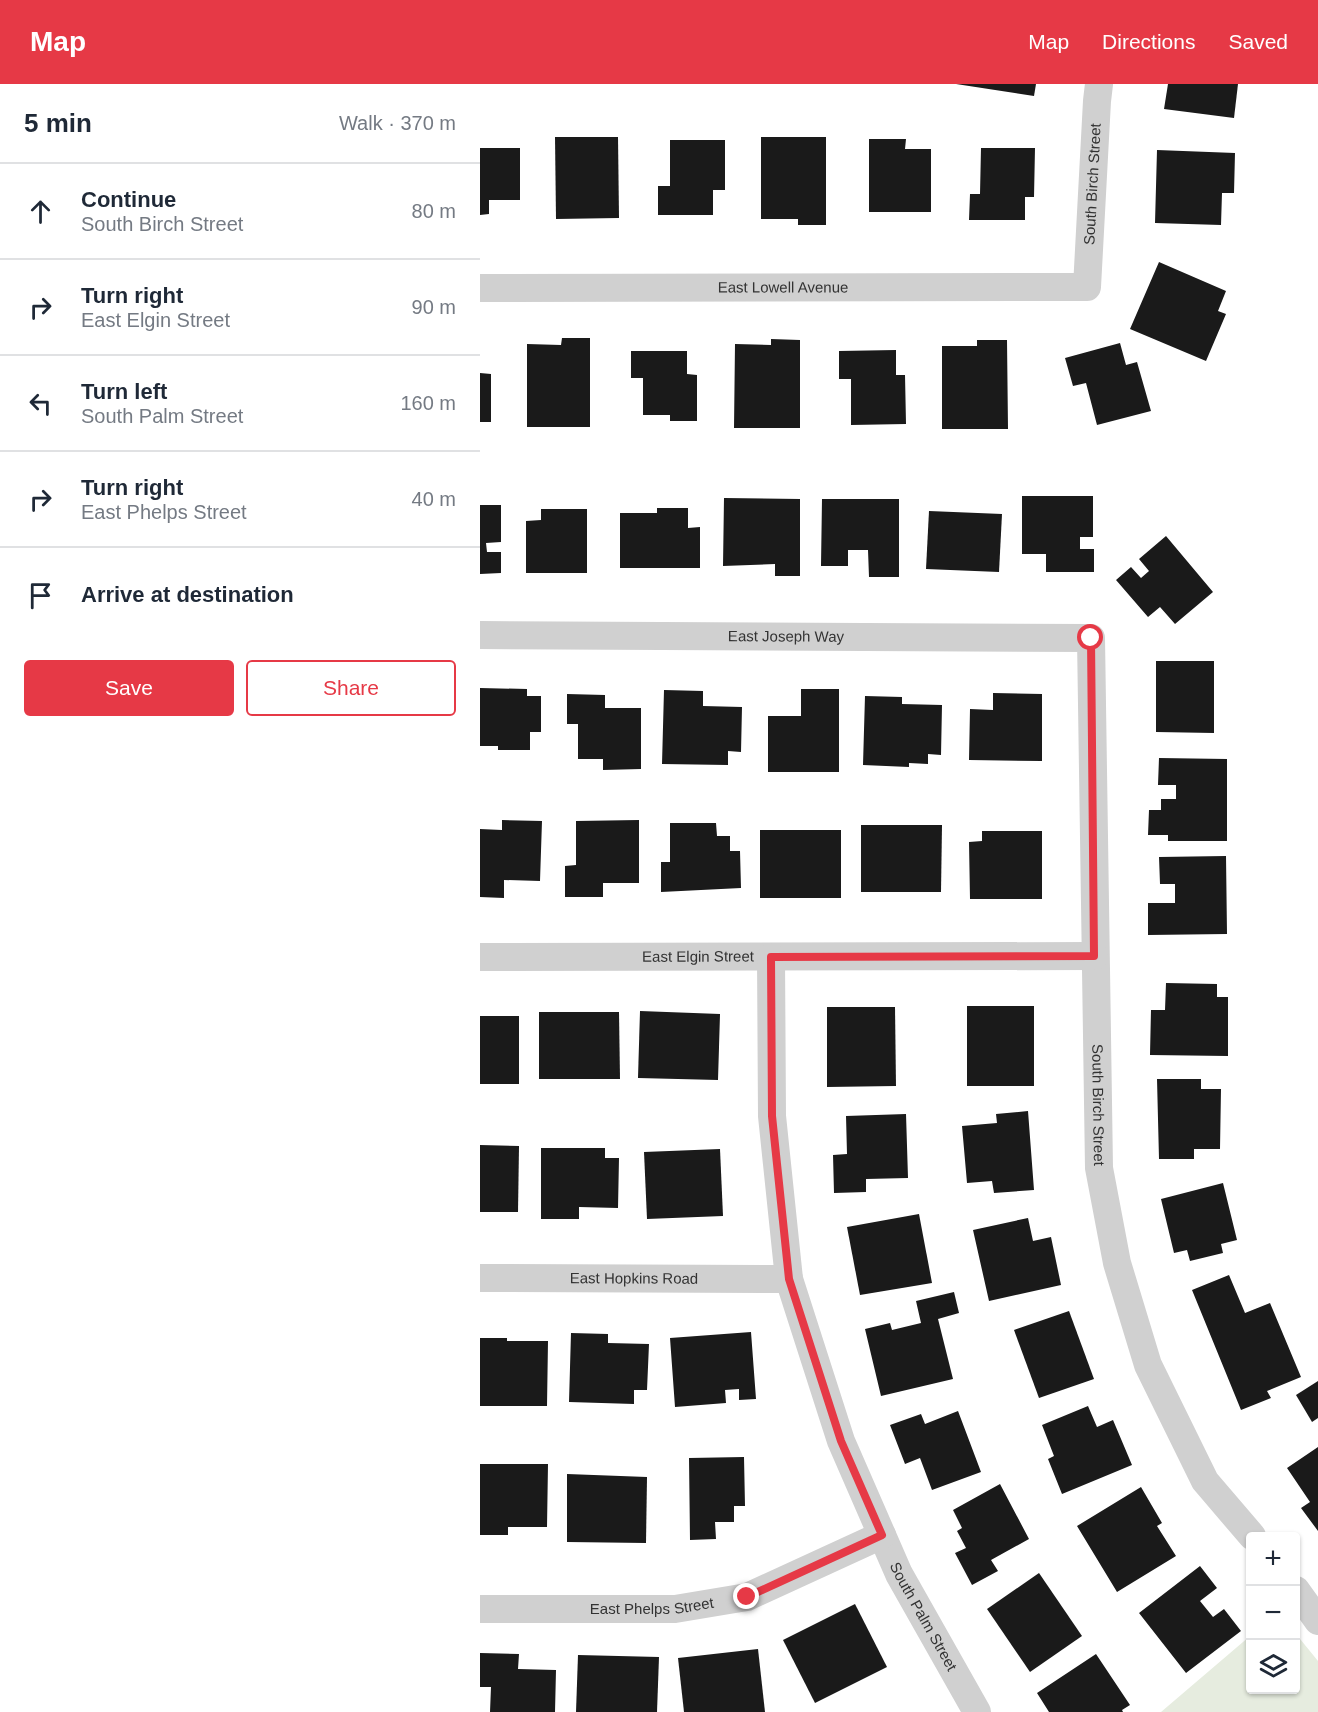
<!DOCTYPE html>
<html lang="en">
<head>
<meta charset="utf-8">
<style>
  body { margin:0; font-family:Arial,sans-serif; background:#f2f2f3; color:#1f2937 }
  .controls { position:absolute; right:18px; bottom:18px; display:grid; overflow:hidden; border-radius:6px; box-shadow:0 2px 4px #0004 }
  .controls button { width:54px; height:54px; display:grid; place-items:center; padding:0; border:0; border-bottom:2px solid #e0e1e3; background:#fff; color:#1f2937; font:30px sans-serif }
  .stop { position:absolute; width:18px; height:18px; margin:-14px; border:4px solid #e63946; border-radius:50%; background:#fff }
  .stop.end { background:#e63946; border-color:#fff; box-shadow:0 2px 6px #0008 }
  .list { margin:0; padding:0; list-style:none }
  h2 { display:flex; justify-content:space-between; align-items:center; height:78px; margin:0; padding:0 24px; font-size:26px }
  h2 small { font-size:20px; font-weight:400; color:#747a83 }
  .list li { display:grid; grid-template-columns:39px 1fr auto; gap:18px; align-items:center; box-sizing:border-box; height:96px; padding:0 24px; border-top:2px solid #e0e1e3 }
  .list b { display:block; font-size:22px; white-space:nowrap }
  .list p { margin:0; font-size:20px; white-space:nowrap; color:#747a83 }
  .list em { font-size:20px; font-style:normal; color:#747a83 }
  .actions { display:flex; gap:12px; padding:18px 24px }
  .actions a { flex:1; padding:14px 0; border:2px solid #e63946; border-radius:6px; text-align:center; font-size:21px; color:#e63946 }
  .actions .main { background:#e63946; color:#fff }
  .icon { flex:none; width:33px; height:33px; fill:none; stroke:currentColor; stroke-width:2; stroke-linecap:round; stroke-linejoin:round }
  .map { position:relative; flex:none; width:838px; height:1628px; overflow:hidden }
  header { display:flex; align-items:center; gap:36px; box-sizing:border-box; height:84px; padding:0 30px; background:#e63946; color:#fff }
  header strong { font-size:28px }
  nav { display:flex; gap:33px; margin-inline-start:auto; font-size:21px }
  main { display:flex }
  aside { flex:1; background:#fff }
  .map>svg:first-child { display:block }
  .green { fill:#e6ecdf }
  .building { fill:#1a1a1a }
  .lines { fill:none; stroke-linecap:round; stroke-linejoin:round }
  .minor { stroke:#d0d0d0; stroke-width:28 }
  .route { stroke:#e63946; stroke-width:8 }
  .labels { text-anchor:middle; stroke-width:6; stroke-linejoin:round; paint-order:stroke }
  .street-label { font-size:15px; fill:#333; stroke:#fff }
</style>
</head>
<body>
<header>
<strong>Map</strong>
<nav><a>Map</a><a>Directions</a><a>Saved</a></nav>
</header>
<main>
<aside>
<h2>5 min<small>Walk · 370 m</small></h2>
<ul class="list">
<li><svg class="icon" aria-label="ahead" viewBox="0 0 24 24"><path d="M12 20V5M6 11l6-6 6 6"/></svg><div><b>Continue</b><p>South Birch Street</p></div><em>80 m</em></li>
<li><svg class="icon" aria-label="right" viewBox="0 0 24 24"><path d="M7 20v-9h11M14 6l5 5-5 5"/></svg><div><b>Turn right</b><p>East Elgin Street</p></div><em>90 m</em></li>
<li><svg class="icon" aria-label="left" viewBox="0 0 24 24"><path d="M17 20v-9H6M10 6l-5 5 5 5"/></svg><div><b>Turn left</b><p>South Palm Street</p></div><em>160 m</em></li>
<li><svg class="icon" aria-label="right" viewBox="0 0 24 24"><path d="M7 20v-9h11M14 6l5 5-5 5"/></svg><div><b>Turn right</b><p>East Phelps Street</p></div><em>40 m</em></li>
<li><svg class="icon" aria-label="arrive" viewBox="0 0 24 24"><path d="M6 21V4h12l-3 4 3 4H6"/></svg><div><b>Arrive at destination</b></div></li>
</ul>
<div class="actions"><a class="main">Save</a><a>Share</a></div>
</aside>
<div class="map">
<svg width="838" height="1628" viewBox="0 0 838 1628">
  <rect width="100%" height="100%" fill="#fff"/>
  <path class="green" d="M 816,1550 L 838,1577 L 838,1628 L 681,1628 L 770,1552 L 770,1606 L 816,1606 Z"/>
  <g class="building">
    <path d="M 476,0 L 556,0 L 554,12 Z"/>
    <path d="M 688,0 L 758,0 L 754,34 L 684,25 Z"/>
    <path d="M 75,53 L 138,53 L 139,134 L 76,135 Z"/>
    <path d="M 281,53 L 346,53 L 346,141 L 318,141 L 318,135 L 281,135 Z"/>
    <path d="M 389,55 L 426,55 L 425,65 L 451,65 L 451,128 L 389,128 Z"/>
    <path d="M 190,56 L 245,56 L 245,106 L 233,106 L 233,131 L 178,131 L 178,102 L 190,102 Z"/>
    <path d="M 0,64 L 40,64 L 40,116 L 9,116 L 9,130 L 0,131 Z"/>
    <path d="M 501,64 L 555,64 L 554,113 L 545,113 L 545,136 L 489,136 L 490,110 L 500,110 Z"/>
    <path d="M 677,66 L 755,69 L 754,109 L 742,109 L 741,141 L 675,139 Z"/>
    <path d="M 679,178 L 746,207 L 738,227 L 746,230 L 726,277 L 650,245 Z"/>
    <path d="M 82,254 L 110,254 L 110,343 L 47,343 L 47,260 L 81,261 Z"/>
    <path d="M 291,255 L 320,256 L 320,344 L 254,344 L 255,260 L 291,261 Z"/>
    <path d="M 497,256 L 527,256 L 528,345 L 462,345 L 462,262 L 497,262 Z"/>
    <path d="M 640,259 L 646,281 L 657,278 L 671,327 L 617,341 L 606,299 L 593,302 L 585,274 Z"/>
    <path d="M 416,266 L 416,291 L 425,291 L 426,340 L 371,341 L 371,295 L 359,295 L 359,267 Z"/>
    <path d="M 151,267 L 207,267 L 207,290 L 217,291 L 217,337 L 190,337 L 190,331 L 163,331 L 163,294 L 151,294 Z"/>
    <path d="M 0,289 L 11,290 L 11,338 L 0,338 Z"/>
    <path d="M 542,412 L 613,412 L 613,453 L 600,453 L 600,465 L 614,465 L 614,488 L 566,488 L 566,470 L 542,470 Z"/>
    <path d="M 244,414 L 320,415 L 320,492 L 295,492 L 295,480 L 243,482 Z"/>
    <path d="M 342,415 L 419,415 L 419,493 L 389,493 L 388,466 L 368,466 L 368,482 L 341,482 Z"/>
    <path d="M 0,421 L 21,421 L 21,458 L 6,459 L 7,468 L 21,468 L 21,489 L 0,490 Z"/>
    <path d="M 177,424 L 208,424 L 208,444 L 220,443 L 220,484 L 140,484 L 140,429 L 177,429 Z"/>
    <path d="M 61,425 L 107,425 L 107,489 L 46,489 L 46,437 L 61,436 Z"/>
    <path d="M 449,427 L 522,430 L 519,488 L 446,485 Z"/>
    <path d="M 686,452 L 733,508 L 695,540 L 680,523 L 668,533 L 636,496 L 651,483 L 661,494 L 669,487 L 659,475 Z"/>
    <path d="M 676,577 L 734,577 L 734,649 L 676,648 Z"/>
    <path d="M 0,604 L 47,605 L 47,612 L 61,612 L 61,648 L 50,648 L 50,666 L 18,666 L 18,662 L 0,662 Z"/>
    <path d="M 321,605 L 359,605 L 359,688 L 288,688 L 288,632 L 321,632 Z"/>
    <path d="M 184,606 L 223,607 L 223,622 L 262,623 L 261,668 L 248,667 L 248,681 L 182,680 Z"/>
    <path d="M 513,609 L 562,610 L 562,677 L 489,676 L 490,625 L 513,626 Z"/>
    <path d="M 87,610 L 125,611 L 125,624 L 161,624 L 161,685 L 123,686 L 123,675 L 98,675 L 98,640 L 87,640 Z"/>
    <path d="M 385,612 L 422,613 L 422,620 L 462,621 L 461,671 L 448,670 L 448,680 L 429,679 L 429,683 L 383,681 Z"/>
    <path d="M 679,674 L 747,675 L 747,757 L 688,757 L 688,751 L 668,751 L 669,726 L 681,726 L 681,715 L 696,715 L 696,701 L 678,701 Z"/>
    <path d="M 22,736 L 62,737 L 60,797 L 24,796 L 24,814 L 0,813 L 0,745 L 22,746 Z"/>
    <path d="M 159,736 L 159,799 L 123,799 L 123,813 L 85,813 L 85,782 L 96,781 L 96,737 Z"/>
    <path d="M 190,739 L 236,739 L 237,752 L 250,752 L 250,767 L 260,767 L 261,804 L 181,808 L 181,778 L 190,778 Z"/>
    <path d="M 381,741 L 462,741 L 461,808 L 381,808 Z"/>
    <rect x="280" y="746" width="81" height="68"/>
    <path d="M 502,747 L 562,747 L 562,815 L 490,815 L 489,758 L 502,757 Z"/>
    <path d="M 746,772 L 747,850 L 668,851 L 668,819 L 695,819 L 695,800 L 680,800 L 679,773 Z"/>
    <path d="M 686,899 L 737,900 L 737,913 L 748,913 L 748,972 L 670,971 L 671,926 L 685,926 Z"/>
    <rect x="487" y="922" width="67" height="80"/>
    <path d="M 347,923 L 415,923 L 416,1002 L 347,1003 Z"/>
    <path d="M 160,927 L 240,930 L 238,996 L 158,994 Z"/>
    <path d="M 59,928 L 139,928 L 140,995 L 59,995 Z"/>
    <rect x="0" y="932" width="39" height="68"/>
    <path d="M 677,995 L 721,995 L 721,1005 L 741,1005 L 740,1065 L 714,1065 L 714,1075 L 679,1075 Z"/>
    <path d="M 548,1027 L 554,1106 L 514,1109 L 512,1097 L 487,1099 L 482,1042 L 517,1039 L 516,1030 Z"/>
    <path d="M 426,1030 L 428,1094 L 386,1095 L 386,1108 L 354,1109 L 353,1071 L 367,1070 L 366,1032 Z"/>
    <path d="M 0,1061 L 39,1062 L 38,1128 L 0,1128 Z"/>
    <path d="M 61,1064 L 125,1064 L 125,1074 L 139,1074 L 138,1124 L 99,1123 L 99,1135 L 61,1135 Z"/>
    <path d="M 240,1065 L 243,1132 L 167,1135 L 164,1068 Z"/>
    <path d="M 743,1099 L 757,1156 L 741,1160 L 743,1169 L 710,1177 L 707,1166 L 694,1169 L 681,1115 Z"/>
    <path d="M 439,1130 L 452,1199 L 380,1211 L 367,1143 Z"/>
    <path d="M 548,1134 L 553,1157 L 571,1153 L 581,1201 L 509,1217 L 493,1146 Z"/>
    <path d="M 749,1191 L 765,1229 L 790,1219 L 821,1293 L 787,1307 L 791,1314 L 761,1326 L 712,1206 Z"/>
    <path d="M 474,1208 L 479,1229 L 458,1235 L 473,1295 L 401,1312 L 385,1245 L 410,1239 L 412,1246 L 441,1239 L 436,1217 Z"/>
    <path d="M 589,1227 L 614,1295 L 559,1314 L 534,1246 Z"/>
    <path d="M 271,1248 L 276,1315 L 259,1316 L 259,1305 L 245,1306 L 246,1319 L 195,1323 L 190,1254 Z"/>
    <path d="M 91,1249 L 128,1250 L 128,1259 L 169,1260 L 167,1306 L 154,1306 L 154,1320 L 89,1318 Z"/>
    <path d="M 0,1254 L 27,1254 L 27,1257 L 68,1257 L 67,1322 L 0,1322 Z"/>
    <path d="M 838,1297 L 838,1334 L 832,1338 L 816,1311 Z"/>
    <path d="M 608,1322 L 617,1343 L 633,1336 L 652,1381 L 582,1410 L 568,1375 L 574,1372 L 562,1341 Z"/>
    <path d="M 478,1327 L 501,1388 L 452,1406 L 440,1374 L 425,1380 L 410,1341 L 441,1330 L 445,1340 Z"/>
    <path d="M 838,1363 L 838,1447 L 821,1424 L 830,1418 L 807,1384 Z"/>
    <path d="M 264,1373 L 265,1422 L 254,1422 L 254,1438 L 235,1438 L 236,1455 L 210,1456 L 209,1374 Z"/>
    <path d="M 0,1380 L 68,1380 L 67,1443 L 28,1443 L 28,1451 L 0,1451 Z"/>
    <path d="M 87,1390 L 167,1393 L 166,1459 L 87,1458 Z"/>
    <path d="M 520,1400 L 549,1455 L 511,1476 L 518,1487 L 492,1501 L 475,1469 L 486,1464 L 477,1447 L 482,1444 L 473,1426 Z"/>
    <path d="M 661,1403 L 682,1439 L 677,1442 L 696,1472 L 637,1508 L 597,1442 Z"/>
    <path d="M 720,1482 L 737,1504 L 720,1517 L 733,1533 L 744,1525 L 761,1547 L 706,1589 L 659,1529 Z"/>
    <path d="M 559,1489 L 602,1552 L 550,1588 L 507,1525 Z"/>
    <path d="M 375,1520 L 407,1583 L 335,1619 L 303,1556 Z"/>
    <path d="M 278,1565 L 285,1628 L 204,1628 L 198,1574 Z"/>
    <path d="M 0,1569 L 39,1570 L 38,1585 L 76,1586 L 75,1628 L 10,1628 L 11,1603 L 0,1603 Z"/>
    <path d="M 616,1570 L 650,1621 L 642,1626 L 643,1628 L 569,1628 L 557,1609 Z"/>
    <path d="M 98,1571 L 179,1573 L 177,1628 L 96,1628 Z"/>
  </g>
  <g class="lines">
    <g class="minor">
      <path id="s1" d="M 0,204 L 607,203 L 617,17 L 619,0"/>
      <path id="s2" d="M 0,551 L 611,554 L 619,1084 L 637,1179 L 668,1281 L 725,1397 L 772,1452"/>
      <path id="s3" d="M 0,873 L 614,872"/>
      <path id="s4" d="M 291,873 L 292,1032 L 309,1195 L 361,1357 L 419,1490 L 497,1628"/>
      <path id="s5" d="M 0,1194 L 309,1195"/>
      <path d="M 816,1506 L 838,1537"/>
      <path id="s6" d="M 0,1525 L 195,1525 L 267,1513 L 402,1451"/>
    </g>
  </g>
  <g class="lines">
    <path class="route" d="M 267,1513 L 402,1451 L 361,1357 L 309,1195 L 292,1032 L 291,873 L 614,872 L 611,554"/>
  </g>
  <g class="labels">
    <g class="street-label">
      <text dy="5" stroke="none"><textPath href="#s1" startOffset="710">South Birch Street</textPath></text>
      <text dy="5" stroke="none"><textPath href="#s1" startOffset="303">East Lowell Avenue</textPath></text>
      <text dy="5" stroke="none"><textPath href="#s2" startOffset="306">East Joseph Way</textPath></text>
      <text dy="5" stroke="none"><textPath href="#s3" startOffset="218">East Elgin Street</textPath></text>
      <text dy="5" stroke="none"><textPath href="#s2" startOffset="1078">South Birch Street</textPath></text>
      <text dy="5" stroke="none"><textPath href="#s5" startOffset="154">East Hopkins Road</textPath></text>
      <text dy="5" stroke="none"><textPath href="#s6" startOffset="172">East Phelps Street</textPath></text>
      <text dy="5" stroke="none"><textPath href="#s4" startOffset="687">South Palm Street</textPath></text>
    </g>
  </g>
</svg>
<div class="controls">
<button>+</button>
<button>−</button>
<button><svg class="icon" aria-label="layers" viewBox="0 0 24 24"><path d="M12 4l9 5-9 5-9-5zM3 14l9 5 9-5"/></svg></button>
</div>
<div class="stop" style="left:611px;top:554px"></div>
<div class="stop end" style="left:267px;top:1513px"></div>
</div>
</main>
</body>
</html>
